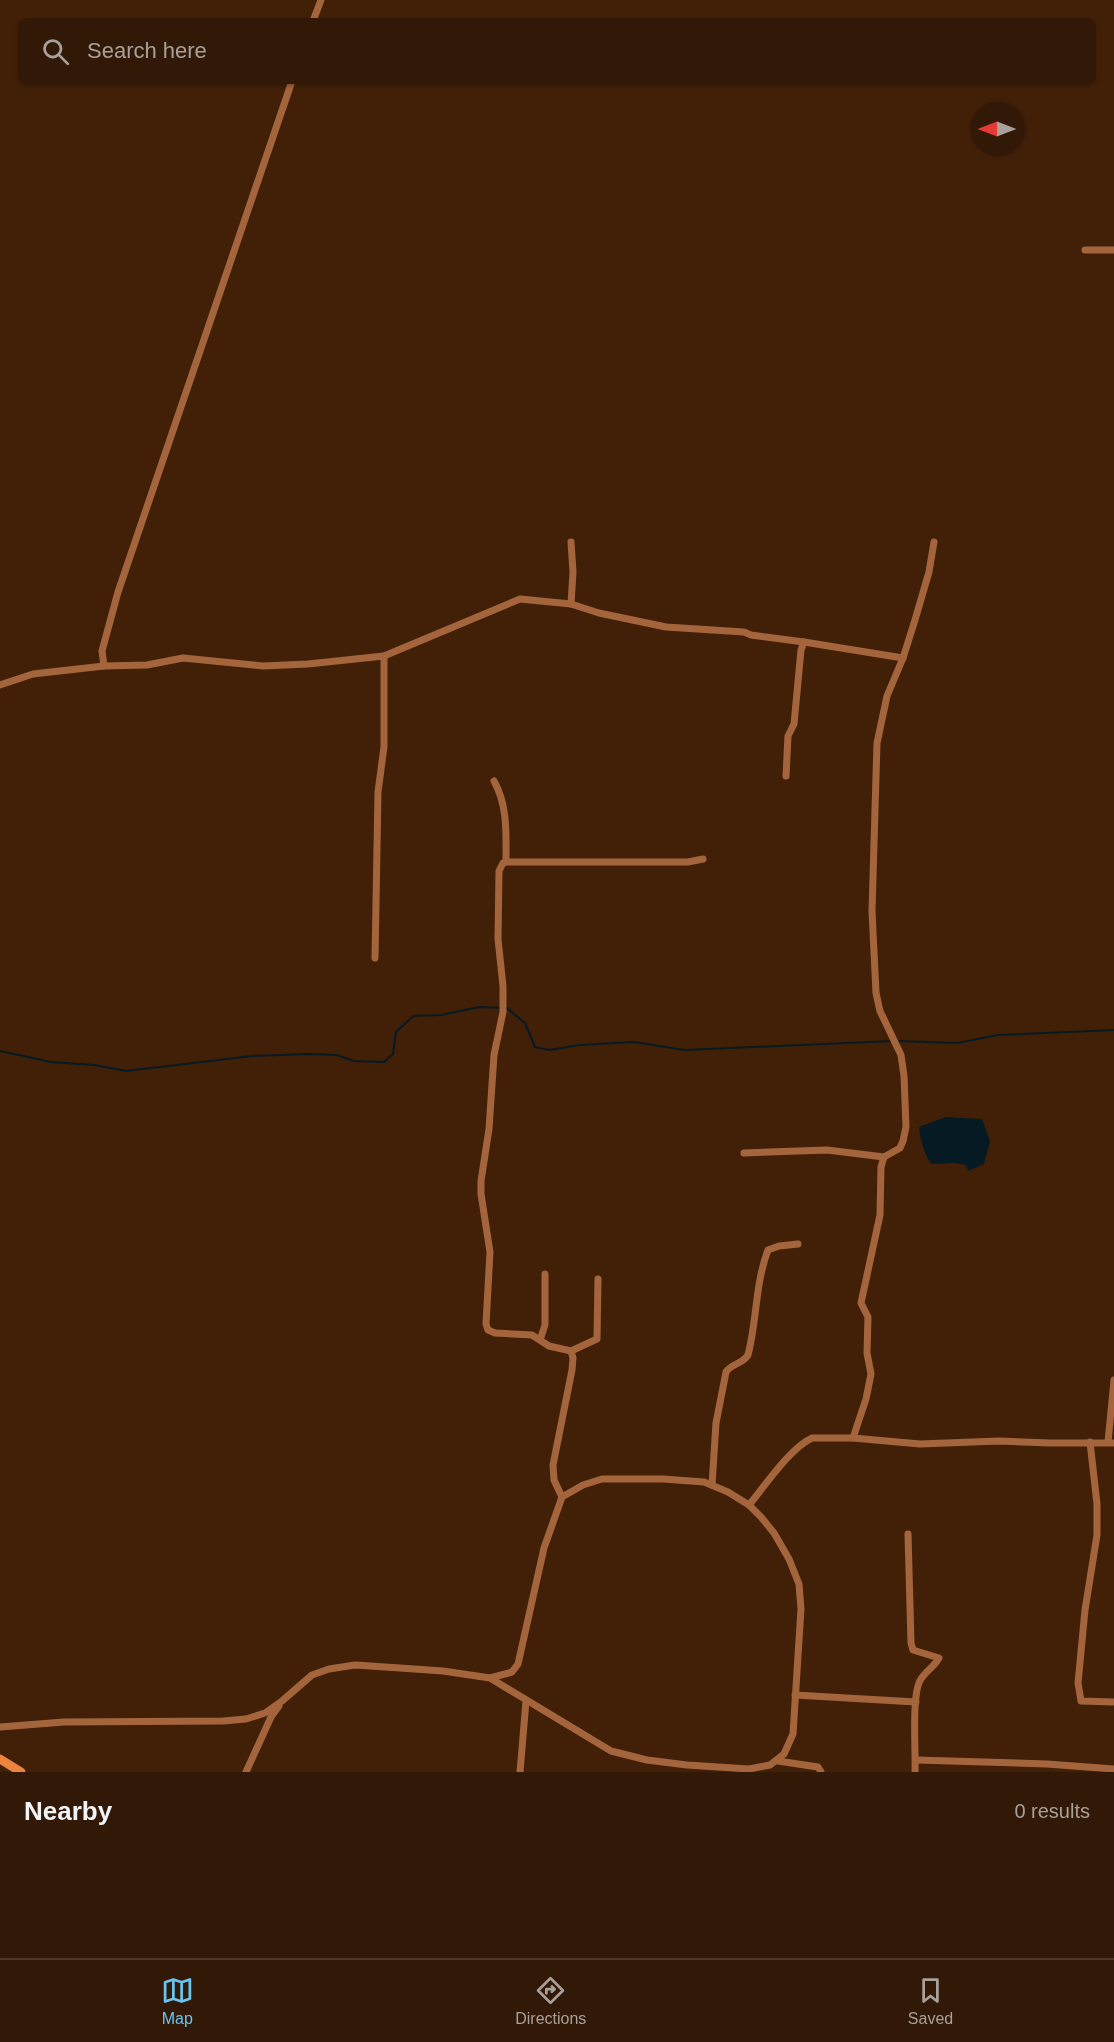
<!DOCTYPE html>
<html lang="en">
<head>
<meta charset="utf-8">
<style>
  body { margin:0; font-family:Arial,sans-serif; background:#3d2514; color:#f1f3f6 }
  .compass { position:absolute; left:970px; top:102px; width:54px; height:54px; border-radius:50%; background:#321806; box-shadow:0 2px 4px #0004; rotate:270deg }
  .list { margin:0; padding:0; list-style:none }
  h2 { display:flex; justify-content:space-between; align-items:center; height:78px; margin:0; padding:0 24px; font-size:26px }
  h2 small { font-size:20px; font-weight:400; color:#a8a09b }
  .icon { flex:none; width:33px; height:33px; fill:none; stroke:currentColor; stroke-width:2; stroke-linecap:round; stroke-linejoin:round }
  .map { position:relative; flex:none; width:1114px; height:1772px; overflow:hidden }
  .search { position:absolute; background:#321806; box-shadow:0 2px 4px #0004; left:18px; right:18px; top:18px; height:66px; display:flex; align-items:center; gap:15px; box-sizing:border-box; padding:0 21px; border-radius:9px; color:#a8a09b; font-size:22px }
  .sheet { height:186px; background:#321806 }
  nav { display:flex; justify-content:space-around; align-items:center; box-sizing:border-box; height:84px; border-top:2px solid #4d3728; background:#321806; font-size:16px; color:#a8a09b }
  nav a { display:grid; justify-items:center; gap:3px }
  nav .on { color:#69c4f1 }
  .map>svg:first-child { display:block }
  .water { fill:#061a24 }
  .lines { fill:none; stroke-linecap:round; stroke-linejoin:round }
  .stream { stroke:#061a24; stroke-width:2 }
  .minor { stroke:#a5653c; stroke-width:7 }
  .secondary { stroke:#eb843c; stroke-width:9 }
</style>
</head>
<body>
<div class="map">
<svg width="1114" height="1772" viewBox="0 0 1114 1772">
  <rect width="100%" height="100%" fill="#422008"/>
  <path class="water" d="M 945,1117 L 982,1119 L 990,1141 L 984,1164 L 968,1171 L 966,1165 L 955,1163 L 931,1164 C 924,1153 920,1140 919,1127 Z"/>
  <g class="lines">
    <g class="stream">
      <path d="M 897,1041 L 957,1043 L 998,1035 L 1114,1030"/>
      <path d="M 0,1051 L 51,1062 L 95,1065 L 126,1071 L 252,1056 L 308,1054 L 337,1055 L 354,1061 L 384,1062 L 393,1054 L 396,1032 L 413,1016 L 441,1015 L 479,1007 L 507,1008 L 525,1023 L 535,1047 L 549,1050 L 580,1045 L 634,1042 L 685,1050 L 892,1041"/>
    </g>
    <g class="minor">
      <path d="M 313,21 L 321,0"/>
      <path d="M 1085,250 L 1114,250"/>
      <path d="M 571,604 L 573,572 L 571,542"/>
      <path d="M 104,666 L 102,651 L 118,592 L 292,81"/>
      <path d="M 0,685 L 33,674 L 104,666 L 147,665 L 183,658 L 263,666 L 308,664 L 384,656 L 520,599 L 571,604 L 599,613 L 666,627 L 744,632 L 751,635 L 804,642"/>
      <path d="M 786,776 L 788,736 L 794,724 L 801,650 L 804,642 L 903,658"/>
      <path d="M 494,781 C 508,806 506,834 506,862"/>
      <path d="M 375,958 L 378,792 L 384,747 L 384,656"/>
      <path d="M 744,1153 L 827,1150 L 884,1157"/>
      <path d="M 598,1279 L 597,1339 L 571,1351 L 549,1346 L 532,1335 L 495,1333 L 488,1330 L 486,1324 L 490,1252 L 481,1194 L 481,1181 L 489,1129 L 494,1055 L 503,1012 L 503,986 L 498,939 L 499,871 L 503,863 L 506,862 L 688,862 L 703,859"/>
      <path d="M 540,1340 L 545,1325 L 545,1274"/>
      <path d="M 853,1438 L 866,1399 L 871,1374 L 867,1353 L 868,1317 L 861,1303 L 880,1215 L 881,1167 L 884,1157 L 900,1148 L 903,1141 L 906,1127 L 904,1076 L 901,1055 L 880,1011 L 876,993 L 872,911 L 877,743 L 887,696 L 903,658 L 915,620 L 929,572 L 934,542"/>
      <path d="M 1090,1442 L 1097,1504 L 1097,1535 L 1085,1610 L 1078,1683 L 1081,1701 L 1114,1702"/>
      <path d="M 1108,1442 L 1114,1380"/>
      <path d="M 712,1485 L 716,1423 L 726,1372 C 732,1363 743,1364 748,1355 C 757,1321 755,1284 768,1250 L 779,1246 L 798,1244"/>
      <path d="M 562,1497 L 554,1480 L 553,1465 L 572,1370 L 573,1358 L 571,1351"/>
      <path d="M 749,1505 C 765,1486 790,1448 812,1438 L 853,1438 L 920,1444 L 999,1441 L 1050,1443 L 1114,1443"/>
      <path d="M 908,1534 L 911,1643 L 913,1650 L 939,1658 C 934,1667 926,1671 921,1679 C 911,1693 916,1752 915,1772"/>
      <path d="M 795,1695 L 916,1702"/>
      <path d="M 0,1727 L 64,1722 L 223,1721 L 246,1719 L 265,1713 L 282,1701 L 312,1675 L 329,1669 L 355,1665 L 400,1668 L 443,1671 L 490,1678 L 512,1672 L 518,1664 L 544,1548 L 562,1497 L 583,1485 L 602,1479 L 663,1479 L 704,1482 L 728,1492 L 749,1505 L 761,1517 L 774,1533 L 789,1559 L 799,1584 L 801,1609 L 793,1734 L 784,1754 L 770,1765 L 749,1769 L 687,1765 L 647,1760 L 611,1751 L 490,1678"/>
      <path d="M 916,1760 L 1047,1764 L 1114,1769"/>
      <path d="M 778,1761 L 818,1767 L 821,1772"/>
      <path d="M 246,1772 L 271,1717 L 279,1706"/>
      <path d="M 520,1772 L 526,1701"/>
    </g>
    <path class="secondary" d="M 0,1759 L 21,1772"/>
  </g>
</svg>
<svg class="compass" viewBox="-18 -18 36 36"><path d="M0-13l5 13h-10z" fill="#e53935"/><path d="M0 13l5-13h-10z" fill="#a8a09b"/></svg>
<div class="search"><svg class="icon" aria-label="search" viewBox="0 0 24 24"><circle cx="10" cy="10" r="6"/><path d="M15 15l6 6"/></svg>Search here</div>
</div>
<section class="sheet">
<h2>Nearby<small>0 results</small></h2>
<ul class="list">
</ul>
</section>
<nav>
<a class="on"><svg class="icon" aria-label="map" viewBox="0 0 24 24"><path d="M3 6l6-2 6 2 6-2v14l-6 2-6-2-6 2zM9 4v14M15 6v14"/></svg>Map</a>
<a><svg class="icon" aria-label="directions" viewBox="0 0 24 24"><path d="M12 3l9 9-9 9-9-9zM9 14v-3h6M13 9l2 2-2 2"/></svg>Directions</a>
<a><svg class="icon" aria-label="saved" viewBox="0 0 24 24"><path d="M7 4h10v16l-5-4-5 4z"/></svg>Saved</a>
</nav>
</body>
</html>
